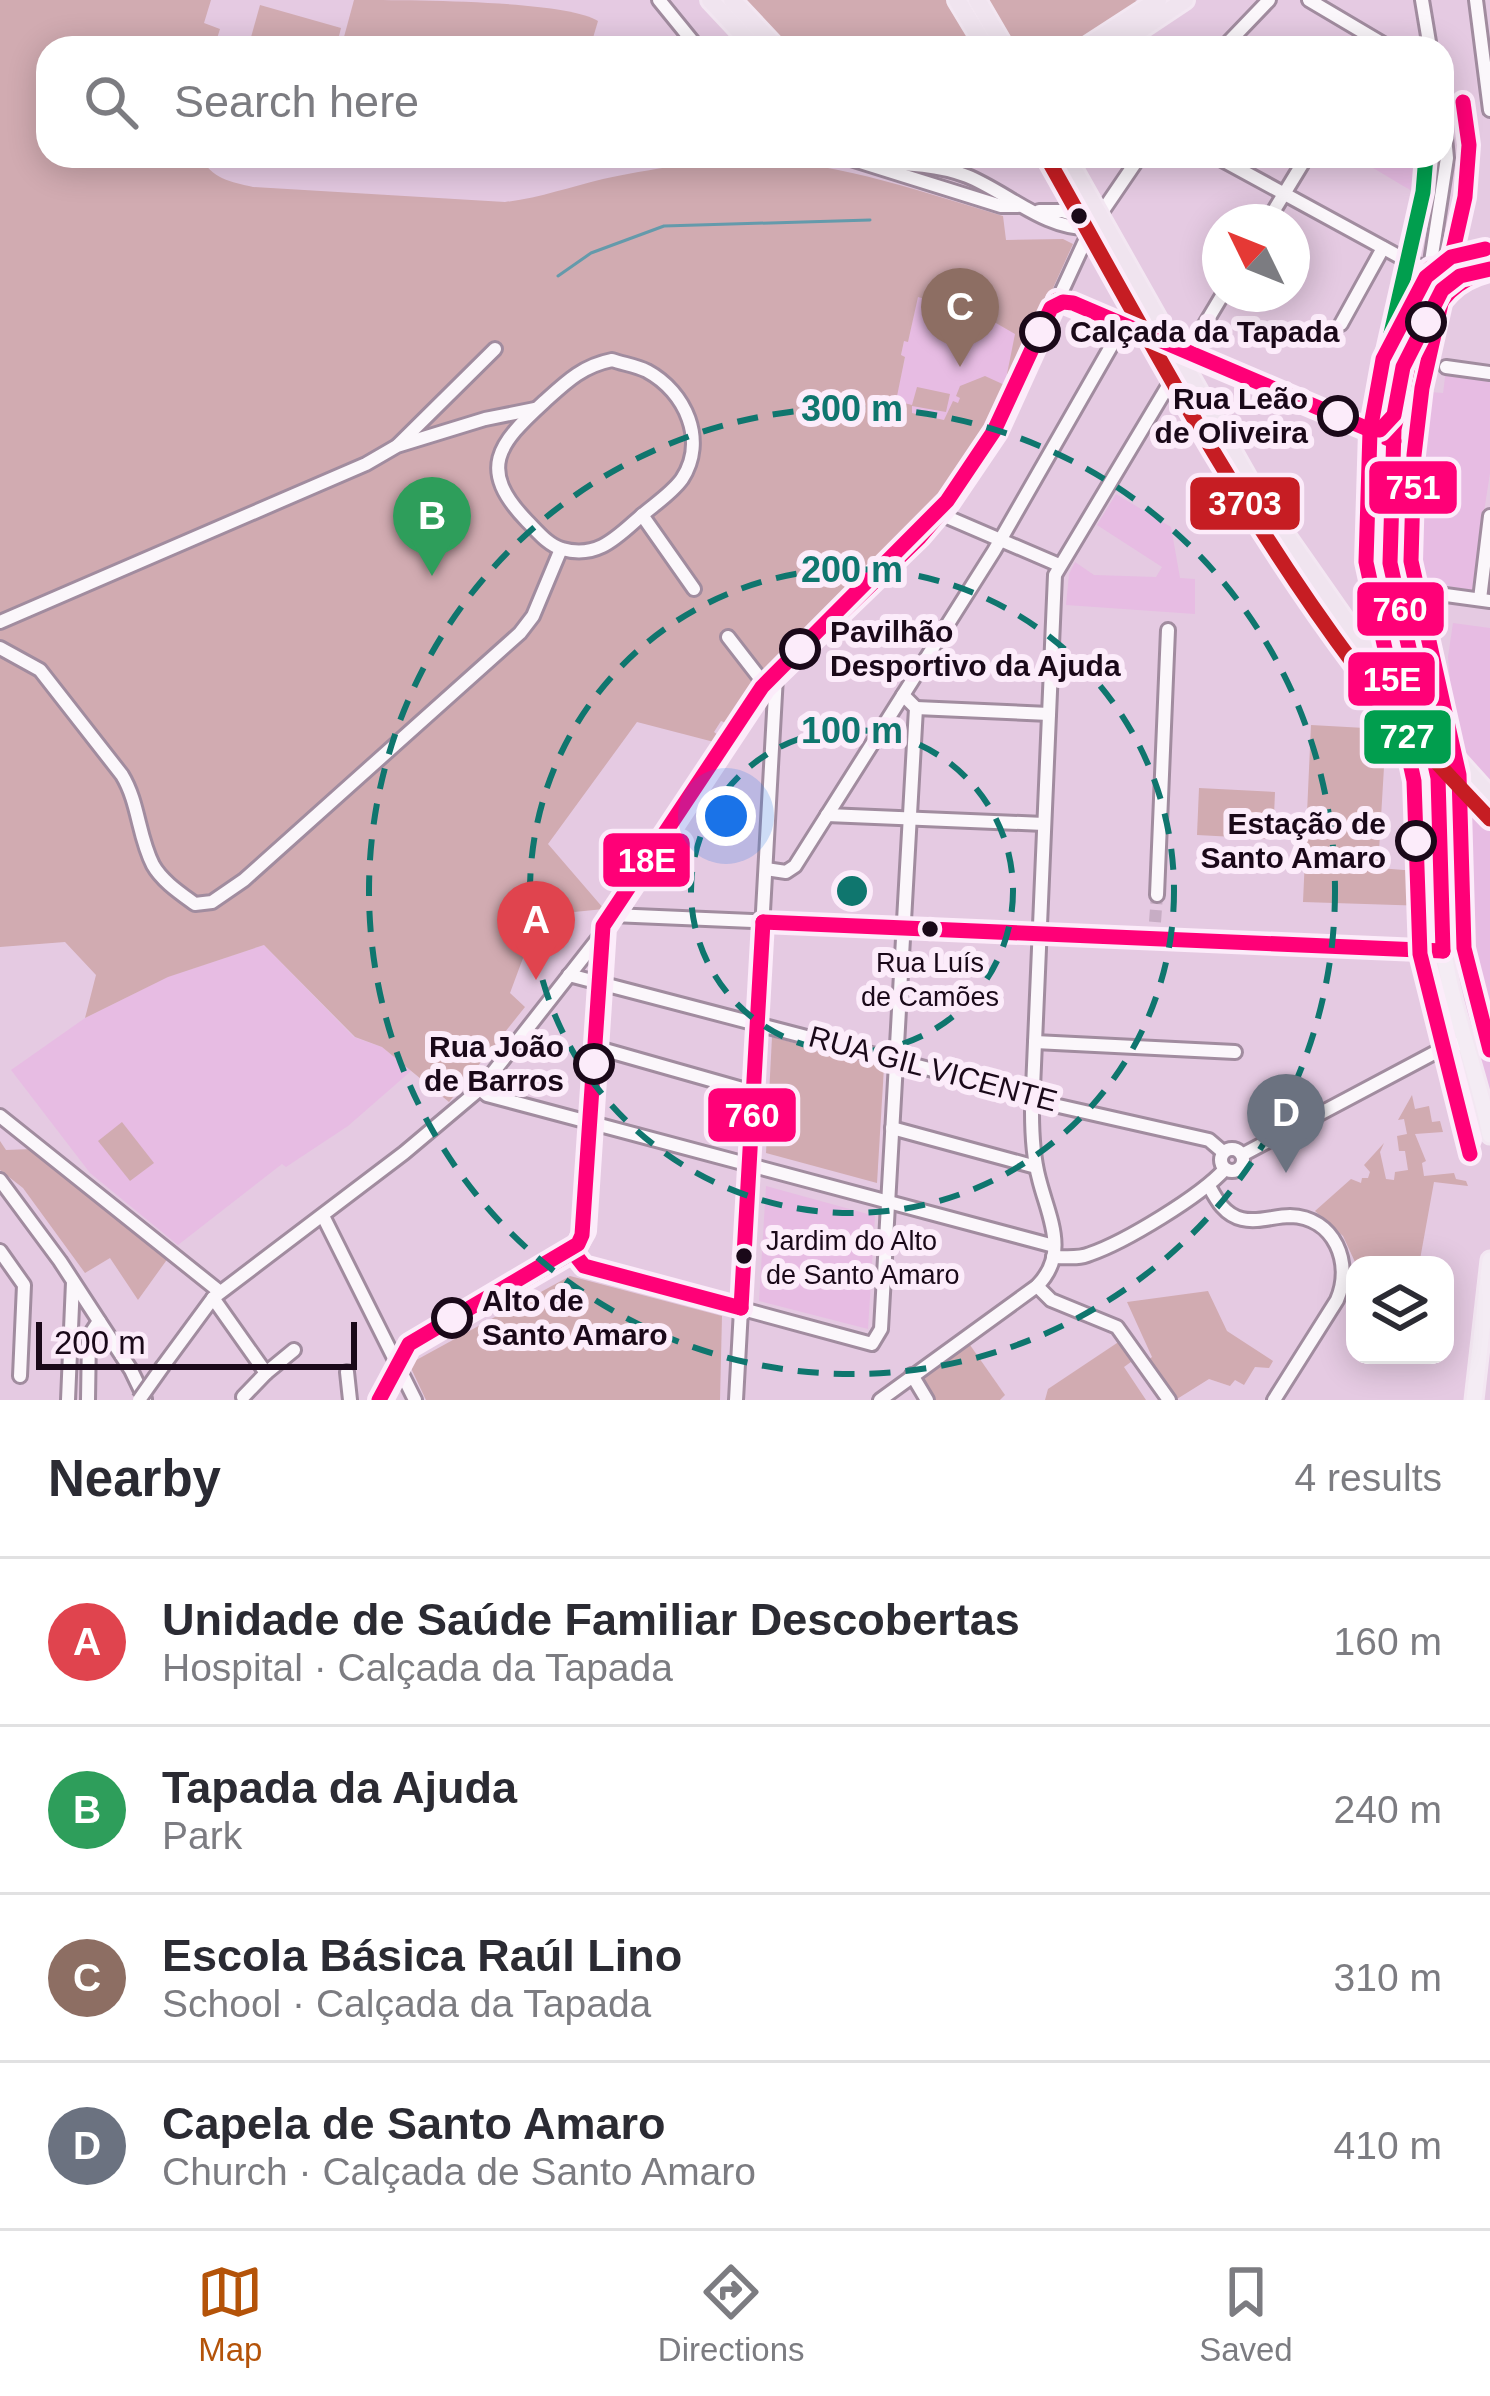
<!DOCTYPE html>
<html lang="en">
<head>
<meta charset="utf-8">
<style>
  body { margin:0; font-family:Arial,sans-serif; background:#f7f7f7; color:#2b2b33 }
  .controls { position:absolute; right:36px; bottom:36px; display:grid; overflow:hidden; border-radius:24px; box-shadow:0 6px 30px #0003 }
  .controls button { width:108px; height:108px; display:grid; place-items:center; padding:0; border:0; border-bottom:3px solid #e1e1e2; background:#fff; color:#2b2b33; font:60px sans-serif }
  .compass { position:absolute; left:1202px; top:204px; width:108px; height:108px; border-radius:50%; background:#fff; box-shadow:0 6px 30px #0003; rotate:313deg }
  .scale { position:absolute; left:36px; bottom:30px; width:321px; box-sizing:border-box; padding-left:12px; border:6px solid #1a0919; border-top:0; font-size:33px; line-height:42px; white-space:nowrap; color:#1a0919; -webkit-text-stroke:9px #fcecfa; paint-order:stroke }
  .you { position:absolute; left:726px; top:816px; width:42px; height:42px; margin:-30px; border:9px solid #fff; border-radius:50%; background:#1a73e8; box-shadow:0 0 0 18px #1a73e833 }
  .badge { display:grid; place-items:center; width:78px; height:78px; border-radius:50%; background:#b45309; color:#fff; font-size:39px; font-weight:700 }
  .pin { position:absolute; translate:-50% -99px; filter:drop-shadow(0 3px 6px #0008) }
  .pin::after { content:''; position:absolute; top:63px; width:42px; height:36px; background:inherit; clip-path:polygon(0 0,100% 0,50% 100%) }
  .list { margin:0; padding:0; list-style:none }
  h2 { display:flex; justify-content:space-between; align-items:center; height:156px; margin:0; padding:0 48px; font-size:51px }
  h2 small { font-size:39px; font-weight:400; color:#7c7c81 }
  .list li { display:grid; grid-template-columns:78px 1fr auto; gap:36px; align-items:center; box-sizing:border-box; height:168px; padding:0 48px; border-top:3px solid #e1e1e2 }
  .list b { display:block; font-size:45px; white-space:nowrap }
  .list p { margin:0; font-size:39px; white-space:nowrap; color:#7c7c81 }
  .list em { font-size:39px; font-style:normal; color:#7c7c81 }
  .icon { flex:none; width:66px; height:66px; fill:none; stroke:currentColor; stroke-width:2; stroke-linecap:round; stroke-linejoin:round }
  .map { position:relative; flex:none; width:1490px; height:1400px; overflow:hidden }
  .search { position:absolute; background:#fff; box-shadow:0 6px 30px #0003; left:36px; right:36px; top:36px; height:132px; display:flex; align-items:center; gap:30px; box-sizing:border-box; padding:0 42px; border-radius:36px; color:#7c7c81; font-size:45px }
  .sheet { height:828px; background:#fff }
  nav { display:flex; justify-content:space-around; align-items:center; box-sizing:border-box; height:168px; border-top:3px solid #e1e1e2; background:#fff; font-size:33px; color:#7c7c81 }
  nav a { display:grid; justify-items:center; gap:6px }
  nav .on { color:#b45309 }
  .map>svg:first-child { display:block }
  .built { fill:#e7bce3 }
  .green { fill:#d1abb1 }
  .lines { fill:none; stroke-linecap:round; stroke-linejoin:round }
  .stream { stroke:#649aab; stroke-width:3 }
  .minor-tunnel { stroke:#c7adc4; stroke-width:12; stroke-dasharray:12 6; stroke-linecap:butt }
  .minor-casing { stroke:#a18c9f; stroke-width:18 }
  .major-casing { stroke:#f3e7f2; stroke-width:21 }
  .highway-casing { stroke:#f3e7f2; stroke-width:22 }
  .minor { stroke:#fbf7fb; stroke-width:12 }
  .major { stroke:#f4ecf4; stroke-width:15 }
  .highway { stroke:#f0e4ef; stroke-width:16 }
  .tram { stroke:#c3bcc3; stroke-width:3 }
  .minor-bridge-casing { stroke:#a18c9f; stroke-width:18; stroke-linecap:butt }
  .highway-bridge-casing { stroke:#f3e7f2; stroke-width:22; stroke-linecap:butt }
  .minor-bridge { stroke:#fbf7fb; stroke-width:12 }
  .highway-bridge { stroke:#f0e4ef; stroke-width:16 }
  .bus-1-casing { stroke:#fcecfa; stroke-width:24 }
  .bus-2-casing { stroke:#fcecfa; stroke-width:24 }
  .bus-3-casing { stroke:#fcecfa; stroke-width:24 }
  .bus-4-casing { stroke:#fcecfa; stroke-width:24 }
  .bus-1 { stroke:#f07; stroke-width:15 }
  .bus-2 { stroke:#019e4e; stroke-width:15 }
  .bus-3 { stroke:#f07; stroke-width:15 }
  .bus-4 { stroke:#c61d23; stroke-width:15 }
  .tram-1-casing { stroke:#fcecfa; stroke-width:24 }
  .tram-2-casing { stroke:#fcecfa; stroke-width:24 }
  .tram-1 { stroke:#f07; stroke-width:15 }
  .tram-2 { stroke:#f07; stroke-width:15 }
  .ring { fill:none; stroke:#0f766e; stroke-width:6; stroke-dasharray:21 15 }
  .bus-dot { fill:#1a0919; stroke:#fcecfa; stroke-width:4.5 }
  .stop-dot { fill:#fcecfa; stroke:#1a0919; stroke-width:6 }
  .labels { text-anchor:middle; stroke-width:12; stroke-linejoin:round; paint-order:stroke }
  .bus-label { font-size:27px; fill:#1a0919; stroke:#fcecfa }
  .stop-label { font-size:30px; font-weight:bold; fill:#1a0919; stroke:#fcecfa; text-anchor:start }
  .street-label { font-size:30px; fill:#1a0919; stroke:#fcecfa }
  .centre { fill:#0f766e; stroke:#fcecfa; stroke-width:6 }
  .ring-label { font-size:36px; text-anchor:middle; font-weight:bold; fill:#0f766e; stroke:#fcecfa; stroke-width:12; stroke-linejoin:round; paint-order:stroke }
  .line-badge { stroke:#fcecfa; stroke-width:4.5 }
  .badge-label { font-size:33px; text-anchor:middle; font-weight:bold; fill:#fff }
</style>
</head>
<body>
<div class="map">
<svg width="1490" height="1400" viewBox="0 0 1490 1400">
  <rect width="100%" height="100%" fill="#e5cae2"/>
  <g class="built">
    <path d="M 1353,156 L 1437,156 L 1434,203 L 1405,187 Z"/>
    <path d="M 918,296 L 982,315 L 1029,341 L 989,430 L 911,413 L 895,402 L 905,358 L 901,356 L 904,341 L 908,341 Z"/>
    <path d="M 1446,370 L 1490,376 L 1490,473 L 1472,590 L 1403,579 L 1406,546 L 1398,544 L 1407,390 L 1443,393 Z"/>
    <path d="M 1116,494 L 1171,527 L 1180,578 L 1195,579 L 1195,614 L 1066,605 L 1069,574 L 1075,562 L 1094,575 L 1156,577 L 1162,567 L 1097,525 Z"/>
    <path d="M 1453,623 L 1490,628 L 1490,1103 L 1465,1009 L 1450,883 L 1449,809 L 1457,768 L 1448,657 Z"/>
    <path d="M 264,945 L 354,1037 L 382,1047 L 411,1071 L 348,1126 L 286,1167 L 282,1164 L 178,1245 L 90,1173 L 11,1070 L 85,1018 L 167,977 Z"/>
    <path d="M 766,1186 L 875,1216 L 868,1329 L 759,1301 Z"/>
  </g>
  <g class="green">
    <path d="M 0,0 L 211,0 L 204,23 L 220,29 L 214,48 L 48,48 L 48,156 L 201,156 C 210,179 232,182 253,187 L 505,202 C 539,198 570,187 603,179 C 649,169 712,159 760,160 C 842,163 924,193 1003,216 L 1006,240 L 1063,239 L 1073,244 L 1013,376 L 1007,374 L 1015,334 L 982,315 L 918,297 L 908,342 L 904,341 L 901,355 L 905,357 L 896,401 L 912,405 L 917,387 L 950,394 L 946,412 L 912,406 L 912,413 L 944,420 L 953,401 L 958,403 L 960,398 L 956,396 L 960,386 L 985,376 L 1009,387 C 989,434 958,480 924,518 C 860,590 779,643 726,723 L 721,721 L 714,732 L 718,735 L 714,742 L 637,722 L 548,844 L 604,909 L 544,915 L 530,942 L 540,949 L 526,950 L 510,993 L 525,1007 L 449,1102 L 382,1047 L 355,1037 L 264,945 L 168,977 L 85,1018 L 96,975 L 65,942 L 0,947 Z"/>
    <path d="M 354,0 C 404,0 566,0 598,21 L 590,48 L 341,48 Z"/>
    <path d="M 719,0 L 1135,0 L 1157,10 L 1098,48 L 764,48 Z"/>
    <path d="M 260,5 L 341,28 L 336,48 L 248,48 Z"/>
    <path d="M 1311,725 L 1365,728 L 1365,741 L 1400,765 L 1384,767 L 1378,868 L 1430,872 L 1427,906 L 1303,902 Z"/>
    <path d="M 1199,788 L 1275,792 L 1273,839 L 1197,835 Z"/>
    <path d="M 772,1037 L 884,1067 L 877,1183 L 766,1153 Z"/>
    <path d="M 1412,1095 L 1415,1109 L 1429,1106 L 1432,1122 L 1440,1121 L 1443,1132 L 1415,1134 L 1426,1161 L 1422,1163 L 1424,1176 L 1454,1173 L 1456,1179 L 1466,1181 L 1468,1186 L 1434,1182 L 1419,1265 L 1355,1262 L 1343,1236 L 1315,1211 L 1351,1179 L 1361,1183 L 1362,1178 L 1368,1178 L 1370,1172 L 1364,1165 L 1384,1143 L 1380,1152 L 1386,1179 L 1394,1180 L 1395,1172 L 1408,1170 L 1405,1151 L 1399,1151 L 1397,1136 L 1407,1134 L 1404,1119 L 1398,1120 Z"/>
    <path d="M 122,1122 L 154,1163 L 130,1181 L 98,1141 Z"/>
    <path d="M 0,1141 L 6,1150 L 32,1149 L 171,1254 L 138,1300 L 110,1258 L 85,1273 L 23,1188 L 0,1170 Z"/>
    <path d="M 570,1276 L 722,1316 L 720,1400 L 426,1400 L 409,1364 Z"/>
    <path d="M 1208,1291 L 1227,1331 L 1273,1361 L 1269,1368 L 1255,1367 L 1244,1385 L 1235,1380 L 1230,1386 L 1209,1379 L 1177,1399 L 1148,1360 L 1152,1357 L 1127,1302 Z"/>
    <path d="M 1123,1339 L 1135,1359 L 1124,1367 L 1146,1400 L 1045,1400 L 1048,1389 Z"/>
    <path d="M 970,1345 L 1005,1395 L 1000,1400 L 935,1400 L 922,1379 Z"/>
  </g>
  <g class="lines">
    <path class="stream" d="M 558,276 L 591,253 L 664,226 L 870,220"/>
    <path class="minor-tunnel" d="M 1155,922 L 1157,895"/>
    <defs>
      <g id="minor">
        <path d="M 659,0 L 698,48"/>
        <path d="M 1309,0 L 1390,48"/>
        <path d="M 1422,0 L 1430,48"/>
        <path d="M 1476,0 L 1490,110"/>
        <path d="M 1223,48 L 1269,0"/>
        <path d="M 841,156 L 1001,206 L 1018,206"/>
        <path d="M 1215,156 L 1413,264 L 1430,268 L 1447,158 L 1442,105"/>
        <path d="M 871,163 C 903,164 936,164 967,176 C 1007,192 1045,230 1090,228"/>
        <path d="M 1039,211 L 1063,211 L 1083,218"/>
        <path d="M 1267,222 L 1307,156"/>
        <path d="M 1057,300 L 1149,341"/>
        <path d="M 1341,324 L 1383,248"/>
        <path d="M 1179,354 L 1394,441"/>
        <path d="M 612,360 C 624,364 637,366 647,371 C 686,392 707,441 682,479 C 672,493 655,504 641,516 C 617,537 598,559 562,549 C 548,545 538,532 527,521 C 477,469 498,444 544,402 C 566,382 582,366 612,360 Z"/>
        <path d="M 1446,367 L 1490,373"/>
        <path d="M 398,445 L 495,349"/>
        <path d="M 940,514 L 1059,565"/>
        <path d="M 642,515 L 694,589"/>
        <path d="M 1395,588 L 1490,601"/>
        <path d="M 1480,599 L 1490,516"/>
        <path d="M 0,622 L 366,464 L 397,446 L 485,419 L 535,409"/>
        <path d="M 728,637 L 766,686"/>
        <path d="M 0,648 L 40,670 L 122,775 C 139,803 138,836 153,865 C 162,881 180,893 195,904 L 212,902 L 244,880 L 520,633 L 533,616 L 561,549"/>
        <path d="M 916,708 L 1049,714"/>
        <path d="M 827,815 L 1044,824"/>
        <path d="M 766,869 L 786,872 L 795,866 L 994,551 L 1121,329"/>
        <path d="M 1157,895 L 1168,630"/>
        <path d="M 612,915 L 1443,951"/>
        <path d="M 569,975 L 1017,1092 L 1032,1100 L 1209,1140 L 1223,1152"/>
        <path d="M 1035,1042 L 1235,1052"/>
        <path d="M 598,1048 L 753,1092"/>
        <path d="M 480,1089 L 487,1095 L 1054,1246"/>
        <path d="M 0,1116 L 220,1292"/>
        <path d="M 892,1128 L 1036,1167"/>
        <circle cx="1232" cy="1160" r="11"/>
        <path d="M 1242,1155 L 1436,1052 L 1464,1042"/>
        <path d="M 0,1180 L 60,1261 L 131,1370 L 145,1399"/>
        <path d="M 1209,1186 C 1217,1201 1225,1215 1242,1219 C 1258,1223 1274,1216 1290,1216 C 1335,1217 1353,1264 1337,1300 L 1274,1400"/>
        <path d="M 323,1216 L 415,1400"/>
        <path d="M 0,1251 L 24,1285 L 20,1376"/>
        <path d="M 573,1252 L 584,1266 L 872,1344 L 881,1329 L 916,708 L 903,695"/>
        <path d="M 1053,1257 C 1065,1257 1079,1259 1090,1254 C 1125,1242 1201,1196 1225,1169"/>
        <path d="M 1037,1286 L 1051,1300 L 1117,1327 L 1169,1400"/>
        <path d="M 213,1298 L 266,1373 L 294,1350"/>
        <path d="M 163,1366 L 213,1298 L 404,1153 L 480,1089 L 600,936 L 764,688 L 920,537 L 980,460 L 1001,423 L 1091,228 L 1140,156"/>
        <path d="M 347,1372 L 350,1400"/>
        <path d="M 912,1375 L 927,1400"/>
        <path d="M 243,1397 L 266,1373"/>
        <path d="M 68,1400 L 73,1282"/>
        <path d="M 88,1400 L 89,1336 L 99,1321"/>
        <path d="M 382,1400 L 410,1347 L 573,1252 L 583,1238 L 605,929"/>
        <path d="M 736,1400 L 776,676"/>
        <path d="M 880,1400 L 1037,1286 C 1070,1253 1048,1216 1039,1179 C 1033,1157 1032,1135 1032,1112 L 1055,575 L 1223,294"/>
      </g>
      <g id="major">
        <path d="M 1424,724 C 1411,672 1394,615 1390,561 C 1382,464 1401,360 1430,268 L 1473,274 L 1490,271"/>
        <path d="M 1433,759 C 1448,819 1435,884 1443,945 C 1451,1011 1478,1071 1490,1135"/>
        <path d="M 1474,1400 L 1490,1260"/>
      </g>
      <g id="highway">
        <path d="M 710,0 L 755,48"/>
        <path d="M 732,0 L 777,48"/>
        <path d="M 957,0 L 986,48"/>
        <path d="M 977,0 L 1005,48"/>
        <path d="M 1084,48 L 1158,0"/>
        <path d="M 1113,48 L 1185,0"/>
      </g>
    </defs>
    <use href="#minor" class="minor-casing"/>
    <use href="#major" class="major-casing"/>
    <use href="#highway" class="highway-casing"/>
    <use href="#minor" class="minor"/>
    <use href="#major" class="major"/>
    <use href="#highway" class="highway"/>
    <path class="tram" d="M 1368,429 L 1384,437 L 1396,452"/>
    <defs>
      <path id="minor-bridge" d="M 139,1400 L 163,1366"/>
      <g id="highway-bridge">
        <path d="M 1046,156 C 1177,386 1298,633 1490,819"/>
        <path d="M 1066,156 L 1255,491 L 1392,687 L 1490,796"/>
      </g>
    </defs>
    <use href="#minor-bridge" class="minor-bridge-casing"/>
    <use href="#highway-bridge" class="highway-bridge-casing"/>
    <use href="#minor-bridge" class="minor-bridge"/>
    <use href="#highway-bridge" class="highway-bridge"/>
    <defs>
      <g id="bus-1">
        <path d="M 1430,268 L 1394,429 L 1390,563 L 1438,778 L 1443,951"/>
        <path d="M 1057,300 L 1394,441"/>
        <path d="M 1424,330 C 1440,299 1455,279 1490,271"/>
        <path d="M 763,922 L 1443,951"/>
        <path d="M 573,1252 L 584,1266 L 741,1308"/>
        <path d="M 741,1308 L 763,922"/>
        <path d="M 382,1400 L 410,1347 L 573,1252 L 585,1231 L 605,928 L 764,688 L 920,537 L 949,503 L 997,432 L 1057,300"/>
      </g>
      <path id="bus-2" d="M 1426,156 L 1423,192 L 1380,382 L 1372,453 L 1369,564 L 1417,781 L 1422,954 L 1470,1140"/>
      <path id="bus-3" d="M 1463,102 L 1469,145 L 1465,197 L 1422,388 L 1414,455 L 1411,561 L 1459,775 L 1464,948 L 1490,1050"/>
      <path id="bus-4" d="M 1046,156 C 1144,330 1236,507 1356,667 C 1397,721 1443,770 1490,819"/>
    </defs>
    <use href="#bus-1" class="bus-1-casing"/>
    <use href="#bus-2" class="bus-2-casing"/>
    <use href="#bus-3" class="bus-3-casing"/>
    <use href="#bus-4" class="bus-4-casing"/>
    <use href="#bus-1" class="bus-1"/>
    <use href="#bus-2" class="bus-2"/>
    <use href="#bus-3" class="bus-3"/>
    <use href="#bus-4" class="bus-4"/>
    <defs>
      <path id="tram-1" d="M 379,1400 L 409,1344 L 578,1244 L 582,1235 L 603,926 L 762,687 L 947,501 L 994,431 L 1051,308 L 1063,302 L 1073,303 L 1368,429 L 1380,430 L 1394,415 L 1403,367 L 1442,290 L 1460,276 L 1490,269"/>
      <path id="tram-2" d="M 1470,1154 L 1420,954 L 1414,781 L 1366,562 L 1370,431 L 1383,359 L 1426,277 L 1451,257 L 1485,249"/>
    </defs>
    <use href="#tram-1" class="tram-1-casing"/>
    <use href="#tram-2" class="tram-2-casing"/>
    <use href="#tram-1" class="tram-1"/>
    <use href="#tram-2" class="tram-2"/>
  </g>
  <g class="ring">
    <circle cx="852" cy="891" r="161"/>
    <circle cx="852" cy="891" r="322"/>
    <circle cx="852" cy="891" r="483"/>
  </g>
  <g class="bus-dot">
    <circle cx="1079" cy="216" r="10"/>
    <circle cx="930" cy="929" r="10"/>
    <circle cx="744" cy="1256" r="10"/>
  </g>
  <g class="stop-dot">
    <circle cx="1426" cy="322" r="18"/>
    <circle cx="1040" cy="332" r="18"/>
    <circle cx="1338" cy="416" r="18"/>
    <circle cx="800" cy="649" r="18"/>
    <circle cx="1416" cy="841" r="18"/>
    <circle cx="594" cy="1064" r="18"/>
    <circle cx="452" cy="1318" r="18"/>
  </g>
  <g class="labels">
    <g class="bus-label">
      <text x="930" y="972">Rua Luís<tspan x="930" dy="34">de Camões</tspan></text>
      <text x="766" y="1250" text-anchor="start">Jardim do Alto<tspan x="766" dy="34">de Santo Amaro</tspan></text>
    </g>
    <g class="stop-label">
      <text x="1070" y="342">Calçada da Tapada</text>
      <text x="1308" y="409" text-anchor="end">Rua Leão<tspan x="1308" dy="34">de Oliveira</tspan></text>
      <text x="830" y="642">Pavilhão<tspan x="830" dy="34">Desportivo da Ajuda</tspan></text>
      <text x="1386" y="834" text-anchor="end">Estação de<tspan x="1386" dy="34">Santo Amaro</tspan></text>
      <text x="564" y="1057" text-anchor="end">Rua João<tspan x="564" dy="34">de Barros</tspan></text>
      <text x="482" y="1311">Alto de<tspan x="482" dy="34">Santo Amaro</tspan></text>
    </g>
    <g class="street-label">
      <text transform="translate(933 1069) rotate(15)" y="10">RUA GIL VICENTE</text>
    </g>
  </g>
  <circle cx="852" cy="891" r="18" class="centre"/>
  <g class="ring-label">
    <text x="852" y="421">300 m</text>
    <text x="852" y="582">200 m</text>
    <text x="852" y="743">100 m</text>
  </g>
  <g class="line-badge">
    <rect x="1367" y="459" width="92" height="57" rx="12" fill="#f07"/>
    <rect x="1188" y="475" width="114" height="57" rx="12" fill="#c61d23"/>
    <rect x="1355" y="580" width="91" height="58" rx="12" fill="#f07"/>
    <rect x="1346" y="650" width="91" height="58" rx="12" fill="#f07"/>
    <rect x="1362" y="708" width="91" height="58" rx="12" fill="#019e4e"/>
    <rect x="601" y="831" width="91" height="58" rx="12" fill="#f07"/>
    <rect x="706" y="1086" width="92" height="58" rx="12" fill="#f07"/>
  </g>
  <g class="badge-label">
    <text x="1413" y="499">751</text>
    <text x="1245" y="515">3703</text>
    <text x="1400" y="621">760</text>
    <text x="1392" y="691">15E</text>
    <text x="1407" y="748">727</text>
    <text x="647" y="872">18E</text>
    <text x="752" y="1127">760</text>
  </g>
</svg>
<div class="controls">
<button><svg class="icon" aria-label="layers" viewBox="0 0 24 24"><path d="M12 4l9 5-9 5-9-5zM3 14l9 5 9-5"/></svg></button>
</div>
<svg class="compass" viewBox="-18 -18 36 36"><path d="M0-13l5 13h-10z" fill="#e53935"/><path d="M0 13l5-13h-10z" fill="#7c7c81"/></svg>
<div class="scale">200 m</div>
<div class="you"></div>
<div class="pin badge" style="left:536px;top:980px;background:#e0444e">A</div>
<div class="pin badge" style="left:432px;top:576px;background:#2e9e5b">B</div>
<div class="pin badge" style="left:960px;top:367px;background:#8d6e63">C</div>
<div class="pin badge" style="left:1286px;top:1173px;background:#6b7280">D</div>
<div class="search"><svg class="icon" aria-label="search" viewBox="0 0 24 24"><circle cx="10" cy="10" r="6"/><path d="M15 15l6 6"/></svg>Search here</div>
</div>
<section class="sheet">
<h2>Nearby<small>4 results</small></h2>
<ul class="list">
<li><span class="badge" style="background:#e0444e">A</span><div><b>Unidade de Saúde Familiar Descobertas</b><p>Hospital · Calçada da Tapada</p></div><em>160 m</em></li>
<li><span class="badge" style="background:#2e9e5b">B</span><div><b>Tapada da Ajuda</b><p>Park</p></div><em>240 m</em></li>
<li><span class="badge" style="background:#8d6e63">C</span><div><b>Escola Básica Raúl Lino</b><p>School · Calçada da Tapada</p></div><em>310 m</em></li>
<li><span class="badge" style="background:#6b7280">D</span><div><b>Capela de Santo Amaro</b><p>Church · Calçada de Santo Amaro</p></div><em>410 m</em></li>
</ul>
</section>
<nav>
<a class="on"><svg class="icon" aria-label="map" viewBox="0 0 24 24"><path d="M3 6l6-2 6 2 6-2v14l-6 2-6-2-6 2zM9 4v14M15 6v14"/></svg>Map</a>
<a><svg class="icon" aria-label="directions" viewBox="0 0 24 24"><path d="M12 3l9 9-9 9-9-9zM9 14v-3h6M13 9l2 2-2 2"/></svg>Directions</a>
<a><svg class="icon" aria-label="saved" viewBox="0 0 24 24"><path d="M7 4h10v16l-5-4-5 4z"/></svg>Saved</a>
</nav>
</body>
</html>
